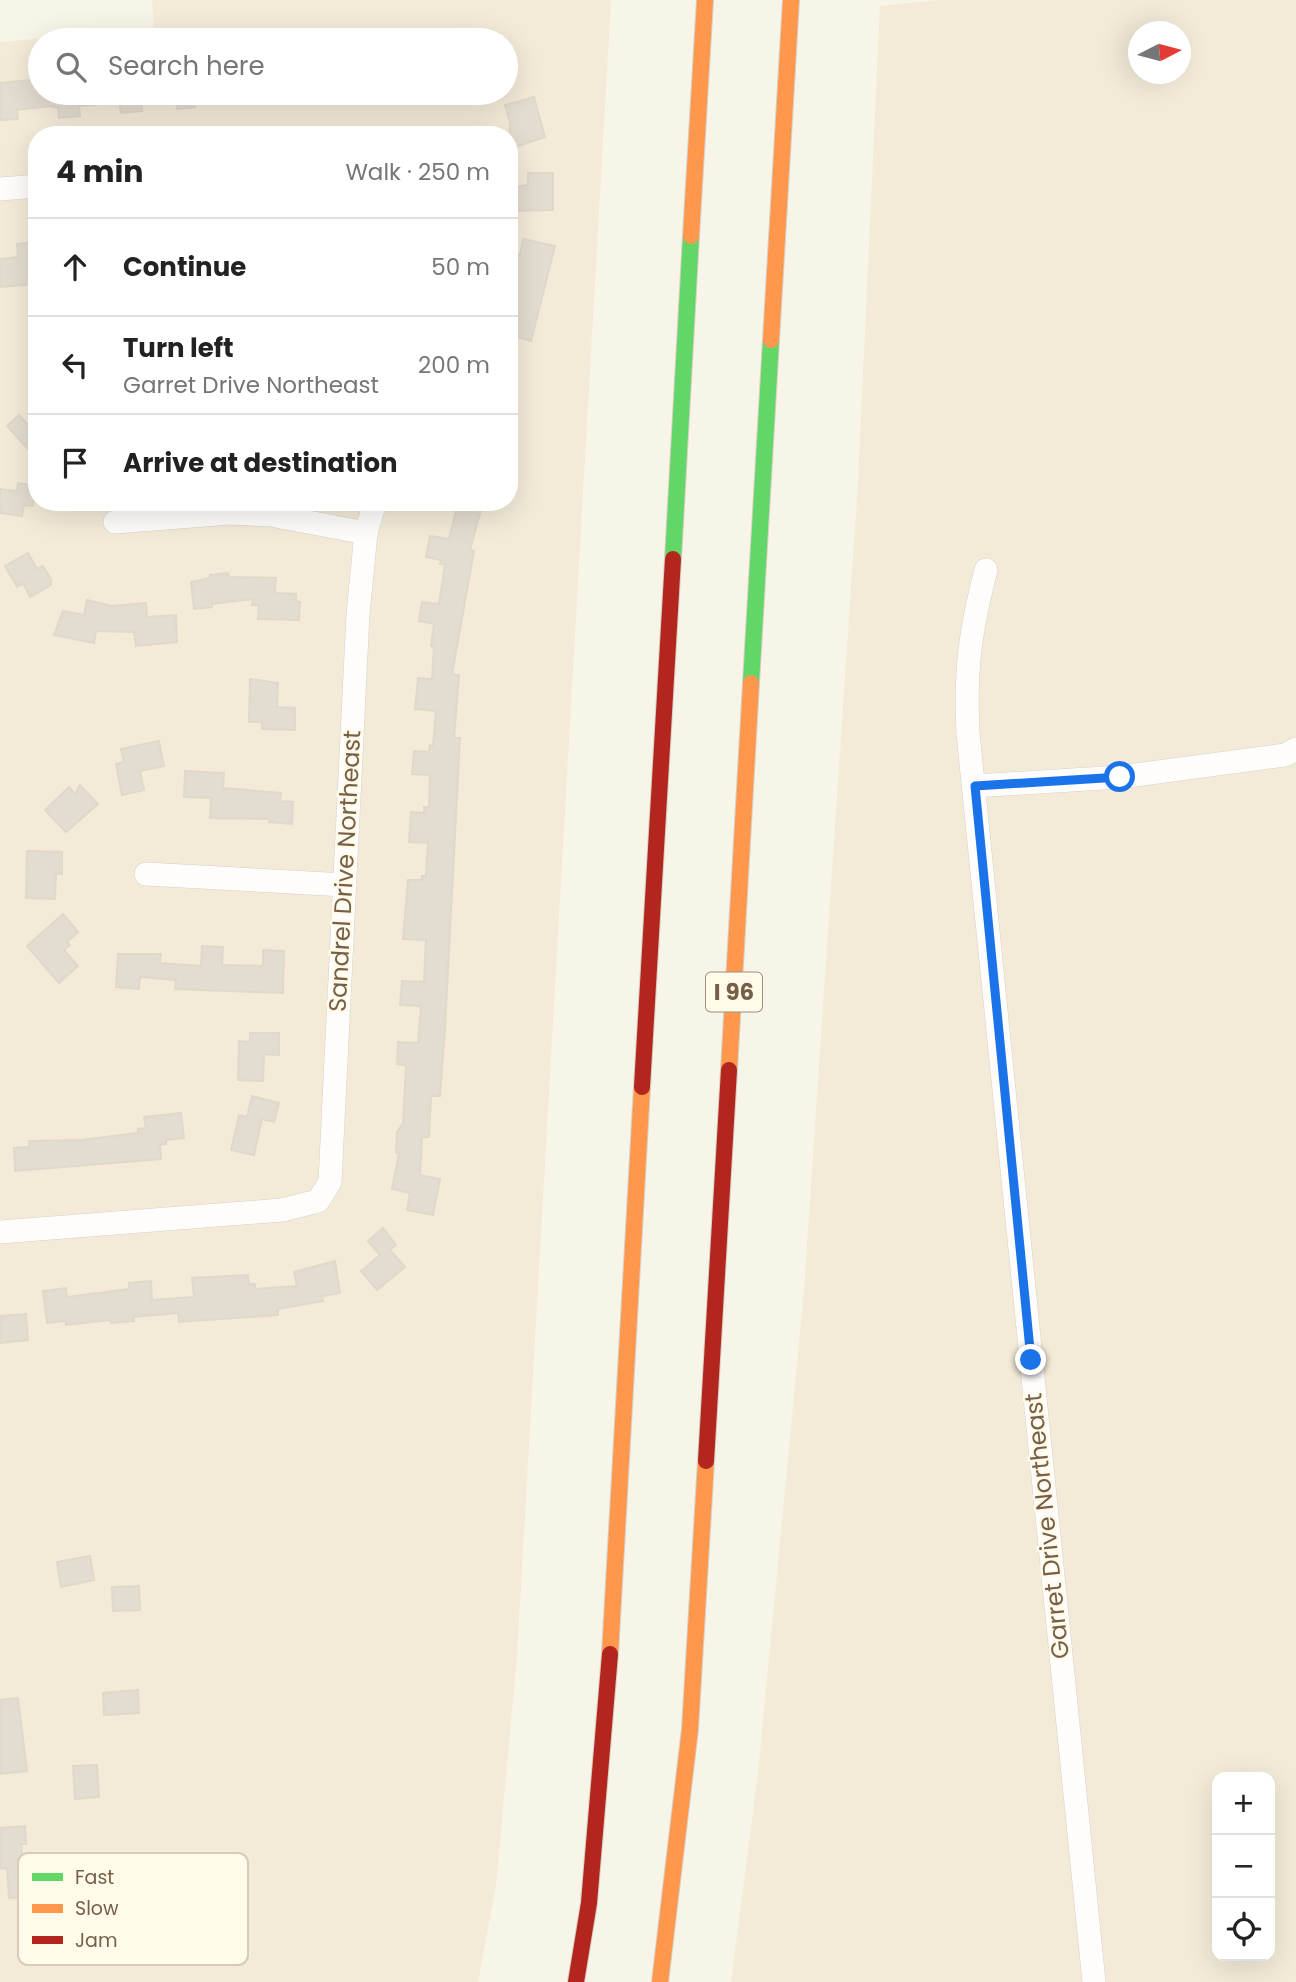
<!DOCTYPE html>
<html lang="en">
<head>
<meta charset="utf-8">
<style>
  body { margin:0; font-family:Poppins,sans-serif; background:#f2f2f2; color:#222 }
  .controls { position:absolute; right:21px; bottom:21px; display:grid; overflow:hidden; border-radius:14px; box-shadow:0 7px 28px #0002 }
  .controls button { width:63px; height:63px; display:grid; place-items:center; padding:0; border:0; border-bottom:2px solid #e0e0e0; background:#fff; color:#222; font:35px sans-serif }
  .compass { position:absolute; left:1128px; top:21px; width:63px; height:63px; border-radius:50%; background:#fff; box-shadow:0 7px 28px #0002; rotate:84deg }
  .stop { position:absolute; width:21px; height:21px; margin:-16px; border:5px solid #1a73e8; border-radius:50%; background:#fff }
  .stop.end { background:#1a73e8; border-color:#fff; box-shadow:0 2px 7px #0008 }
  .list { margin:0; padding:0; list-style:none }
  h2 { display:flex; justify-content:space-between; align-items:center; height:91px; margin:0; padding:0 28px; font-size:30px }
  h2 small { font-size:23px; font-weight:400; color:#767676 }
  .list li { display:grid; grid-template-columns:46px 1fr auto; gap:21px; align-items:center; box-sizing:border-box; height:98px; padding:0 28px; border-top:2px solid #e0e0e0 }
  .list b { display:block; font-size:26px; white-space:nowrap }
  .list p { margin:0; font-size:23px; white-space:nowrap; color:#767676 }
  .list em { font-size:23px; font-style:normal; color:#767676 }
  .icon { flex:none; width:38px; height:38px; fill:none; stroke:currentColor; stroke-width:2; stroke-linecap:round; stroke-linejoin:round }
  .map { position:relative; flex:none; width:1296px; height:1982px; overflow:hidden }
  .search { position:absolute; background:#fff; box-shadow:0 7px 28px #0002; left:28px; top:28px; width:490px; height:77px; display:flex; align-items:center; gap:18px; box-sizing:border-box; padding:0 24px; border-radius:38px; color:#767676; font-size:26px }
  .panel { position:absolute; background:#fff; box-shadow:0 7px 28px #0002; left:28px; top:126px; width:490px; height:385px; border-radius:28px }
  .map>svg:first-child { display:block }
  .residential { fill:#f3ebd8; fill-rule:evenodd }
  .building { fill:#e3dcd0; stroke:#e0d8ca; stroke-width:2 }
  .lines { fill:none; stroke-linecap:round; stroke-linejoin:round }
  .street-casing { stroke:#d6d1c7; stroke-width:24 }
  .fast-casing { stroke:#d6cfc4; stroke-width:18 }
  .slow-casing { stroke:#d6cfc4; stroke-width:18 }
  .jam-casing { stroke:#d6cfc4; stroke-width:18 }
  .street { stroke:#fefdfc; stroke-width:23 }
  .fast { stroke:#63d668; stroke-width:16 }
  .slow { stroke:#ff974d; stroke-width:16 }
  .jam { stroke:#b3261e; stroke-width:16 }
  .route { stroke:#1a73e8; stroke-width:9 }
  .labels { text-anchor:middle; stroke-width:5; stroke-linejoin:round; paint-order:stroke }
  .shield { fill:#fffae9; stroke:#9f8e78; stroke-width:2 }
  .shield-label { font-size:23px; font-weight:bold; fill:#765f47 }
  .street-label { font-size:24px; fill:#765f47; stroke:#fffae9 }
  .key { fill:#fffae9; stroke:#d6ccb8; stroke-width:2 }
  .key-label { font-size:19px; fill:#765f47 }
</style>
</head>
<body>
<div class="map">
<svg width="1296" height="1982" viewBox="0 0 1296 1982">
  <rect width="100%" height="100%" fill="#f7f4e8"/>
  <g class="residential">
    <path d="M 152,0 L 611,0 L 517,1656 L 496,1885 L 478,1982 L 0,1982 L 0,42 L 154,29 ZM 40,40 L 506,40 L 506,93 L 40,93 ZM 37,135 L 509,135 L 509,502 L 37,502 Z"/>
    <path d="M 938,0 L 1296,0 L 1296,1982 L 731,1982 L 758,1773 L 804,1291 L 858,483 L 880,6 ZM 1138,32 L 1180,32 L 1180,74 L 1138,74 ZM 1217,1777 L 1270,1777 L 1270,1956 L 1217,1956 Z"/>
  </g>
  <g class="building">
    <path d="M 40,79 L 40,93 L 99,93 L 100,104 L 79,106 L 80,116 L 59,118 L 58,108 L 50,106 L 17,110 L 18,119 L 0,120 L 0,83 Z"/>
    <path d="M 118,93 L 140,93 L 142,111 L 121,113 Z"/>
    <path d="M 175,93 L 193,93 L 195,107 L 177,109 Z"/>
    <path d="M 534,97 L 545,137 L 509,149 L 510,123 L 505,105 Z"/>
    <path d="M 528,173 L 553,173 L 553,210 L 509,211 L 509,188 L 528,185 Z"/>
    <path d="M 523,239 L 555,246 L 531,341 L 509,335 L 509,253 L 520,255 Z"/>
    <path d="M 37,242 L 37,260 L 31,260 L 34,284 L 0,287 L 0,259 L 18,257 L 17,244 Z"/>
    <path d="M 19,415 L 29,426 L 37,419 L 37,459 L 7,426 Z"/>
    <path d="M 18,483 L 36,486 L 33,506 L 24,505 L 22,516 L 0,513 L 0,489 L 17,491 Z"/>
    <path d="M 458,502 L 483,502 L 470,550 L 474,551 L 452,674 L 459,675 L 454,738 L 460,738 L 445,1028 L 440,1096 L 431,1096 L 429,1137 L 422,1137 L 420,1175 L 440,1179 L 433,1215 L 407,1210 L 410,1193 L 392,1189 L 399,1153 L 396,1153 L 397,1132 L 403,1123 L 406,1065 L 397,1064 L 398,1042 L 418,1043 L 421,1006 L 400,1005 L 402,981 L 424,982 L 426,940 L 403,939 L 408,880 L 422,880 L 422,876 L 426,876 L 428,843 L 409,842 L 411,812 L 424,813 L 424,807 L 429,807 L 430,775 L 412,774 L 414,751 L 429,752 L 430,745 L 433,746 L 436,711 L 415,709 L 418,678 L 432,679 L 434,647 L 431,646 L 434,624 L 419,621 L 422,602 L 439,604 L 445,565 L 440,564 L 441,560 L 426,557 L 430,536 L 449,539 Z"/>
    <path d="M 28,553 L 37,569 L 43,566 L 51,579 L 51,585 L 30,597 L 23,583 L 17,587 L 5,566 Z"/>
    <path d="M 228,573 L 229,577 L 276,578 L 275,593 L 296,594 L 296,601 L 300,602 L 299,620 L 258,619 L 259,605 L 252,605 L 253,599 L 212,604 L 212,607 L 194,609 L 191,582 L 210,578 L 210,575 Z"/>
    <path d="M 87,600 L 112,606 L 146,603 L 147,617 L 176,615 L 177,642 L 136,646 L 134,632 L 96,631 L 94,643 L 54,635 L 63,611 L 84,615 Z"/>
    <path d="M 250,679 L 278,683 L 277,707 L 295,708 L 295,730 L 262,729 L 262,722 L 249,722 Z"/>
    <path d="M 159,741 L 164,766 L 140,771 L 144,790 L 122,795 L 116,764 L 124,762 L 121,749 Z"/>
    <path d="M 185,771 L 224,773 L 223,788 L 281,793 L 280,801 L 293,802 L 292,824 L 269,822 L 269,819 L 210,818 L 211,798 L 184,797 Z"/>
    <path d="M 80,785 L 98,804 L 66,832 L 45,810 L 69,787 L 75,794 Z"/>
    <path d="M 27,851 L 62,852 L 62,874 L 56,874 L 55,899 L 26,898 Z"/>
    <path d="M 63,914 L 78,932 L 67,942 L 70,945 L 64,950 L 78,966 L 59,983 L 27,946 Z"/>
    <path d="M 202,946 L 223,947 L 222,965 L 263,966 L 263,950 L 284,951 L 283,993 L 175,989 L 176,980 L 140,977 L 139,989 L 116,987 L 118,954 L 161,954 L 160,963 L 201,966 Z"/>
    <path d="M 250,1033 L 279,1033 L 279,1055 L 264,1054 L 263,1081 L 238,1080 L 239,1041 L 250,1042 Z"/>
    <path d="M 252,1096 L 279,1103 L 274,1122 L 262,1119 L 254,1155 L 231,1150 L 239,1115 L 247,1117 Z"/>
    <path d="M 181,1113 L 184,1138 L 166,1140 L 166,1144 L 160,1145 L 161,1159 L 15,1171 L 14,1148 L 29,1147 L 29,1141 L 81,1140 L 138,1133 L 138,1129 L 146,1128 L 144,1117 Z"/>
    <path d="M 383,1228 L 396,1245 L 390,1250 L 405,1267 L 377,1290 L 361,1271 L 380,1255 L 368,1241 Z"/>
    <path d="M 335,1261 L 340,1293 L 322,1296 L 323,1301 L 278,1309 L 278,1315 L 179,1322 L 178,1313 L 133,1317 L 134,1321 L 111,1323 L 110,1320 L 66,1325 L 66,1321 L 47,1323 L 43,1291 L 66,1288 L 67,1297 L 129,1289 L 129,1283 L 151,1281 L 152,1300 L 194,1297 L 192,1278 L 248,1275 L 249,1284 L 255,1284 L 255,1289 L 297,1286 L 294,1272 Z"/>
    <path d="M 26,1314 L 28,1340 L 0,1343 L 0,1316 Z"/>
    <path d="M 90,1556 L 94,1580 L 61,1587 L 57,1562 Z"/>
    <path d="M 139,1586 L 140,1610 L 113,1611 L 112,1587 Z"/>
    <path d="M 138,1690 L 139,1713 L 104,1715 L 103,1693 Z"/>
    <path d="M 18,1698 L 27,1771 L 0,1774 L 0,1700 Z"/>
    <path d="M 97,1765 L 99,1797 L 75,1799 L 73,1766 Z"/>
    <path d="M 25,1826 L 26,1844 L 21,1844 L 24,1876 L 30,1875 L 31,1897 L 9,1898 L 7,1868 L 0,1869 L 0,1828 Z"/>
  </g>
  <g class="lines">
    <defs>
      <g id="street">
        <path d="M 0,189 L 37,186"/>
        <path d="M 115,522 L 230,513 L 271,515 L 366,533"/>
        <path d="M 986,570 C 970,632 965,669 968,733 L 1094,1982"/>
        <path d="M 975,786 L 1120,777 L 1285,755 L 1296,749"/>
        <path d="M 146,874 L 345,885"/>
        <path d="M 0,1232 L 282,1210 L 318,1201 L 330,1182 L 358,614 L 366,533 L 375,502"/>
      </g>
      <g id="fast">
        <path d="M 673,559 L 691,236"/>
        <path d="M 751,683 L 771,340"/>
      </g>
      <g id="slow">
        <path d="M 691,236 L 705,0"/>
        <path d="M 771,340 L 791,0"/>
        <path d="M 729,1070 L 751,683"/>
        <path d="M 610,1654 L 642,1087"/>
        <path d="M 660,1982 L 690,1729 L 706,1461"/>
      </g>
      <g id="jam">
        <path d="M 642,1087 L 673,559"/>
        <path d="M 706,1461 L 729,1070"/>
        <path d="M 576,1982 L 589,1903 L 610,1654"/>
      </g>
    </defs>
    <use href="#street" class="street-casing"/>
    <use href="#fast" class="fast-casing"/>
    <use href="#slow" class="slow-casing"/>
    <use href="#jam" class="jam-casing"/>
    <use href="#street" class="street"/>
    <use href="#fast" class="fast"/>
    <use href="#slow" class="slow"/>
    <use href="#jam" class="jam"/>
  </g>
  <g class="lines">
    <path class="route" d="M 1031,1360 L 975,786 L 1120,777"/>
  </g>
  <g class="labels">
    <rect class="shield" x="706" y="972.5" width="56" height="39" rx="5"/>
    <g class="shield-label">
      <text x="734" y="1000">I 96</text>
    </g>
    <g class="street-label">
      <text transform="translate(345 871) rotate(-87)" y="8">Sandrel Drive Northeast</text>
      <text transform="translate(1047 1526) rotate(-96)" y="8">Garret Drive Northeast</text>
    </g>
  </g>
  <rect x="18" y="1853" width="230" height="112" rx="10" class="key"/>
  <rect x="32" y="1873" width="31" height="8" fill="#63d668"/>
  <rect x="32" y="1904" width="31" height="9" fill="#ff974d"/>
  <rect x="32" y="1936" width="31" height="8" fill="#b3261e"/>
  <g class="key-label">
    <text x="75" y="1884">Fast</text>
    <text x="75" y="1915">Slow</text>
    <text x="75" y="1947">Jam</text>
  </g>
</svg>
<div class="controls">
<button>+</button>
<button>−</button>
<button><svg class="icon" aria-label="locate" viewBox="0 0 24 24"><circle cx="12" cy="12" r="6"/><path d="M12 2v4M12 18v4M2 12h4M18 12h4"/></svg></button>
</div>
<svg class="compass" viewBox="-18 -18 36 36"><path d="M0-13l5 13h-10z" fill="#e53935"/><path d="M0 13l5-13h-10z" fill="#767676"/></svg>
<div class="stop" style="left:1120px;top:777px"></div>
<div class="stop end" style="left:1031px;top:1360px"></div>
<div class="search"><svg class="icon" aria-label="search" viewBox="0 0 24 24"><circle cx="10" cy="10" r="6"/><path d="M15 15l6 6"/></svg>Search here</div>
<section class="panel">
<h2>4 min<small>Walk · 250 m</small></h2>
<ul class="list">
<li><svg class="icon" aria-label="ahead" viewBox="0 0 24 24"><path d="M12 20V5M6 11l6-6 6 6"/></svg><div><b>Continue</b></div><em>50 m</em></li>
<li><svg class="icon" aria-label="left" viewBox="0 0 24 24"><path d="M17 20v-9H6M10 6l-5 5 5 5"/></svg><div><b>Turn left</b><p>Garret Drive Northeast</p></div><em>200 m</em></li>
<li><svg class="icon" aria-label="arrive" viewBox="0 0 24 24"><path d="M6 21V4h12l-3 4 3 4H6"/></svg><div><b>Arrive at destination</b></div></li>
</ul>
</section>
</div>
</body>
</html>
